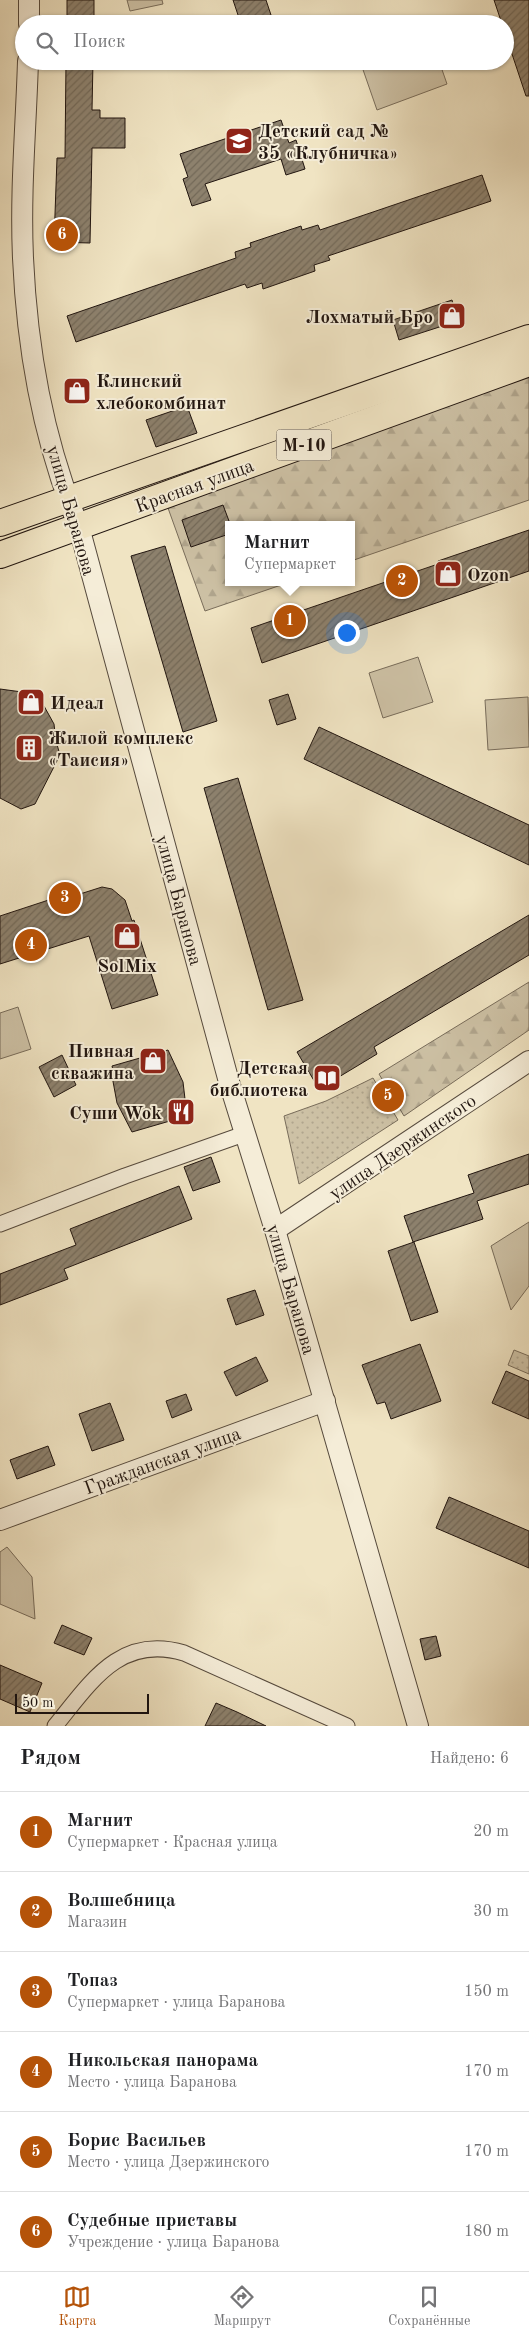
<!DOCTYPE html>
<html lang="ru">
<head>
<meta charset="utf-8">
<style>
  body { margin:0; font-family:"Old Standard TT",serif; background:#f2f2f2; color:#202124 }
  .scale { position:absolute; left:15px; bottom:12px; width:134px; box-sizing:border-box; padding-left:5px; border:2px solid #221610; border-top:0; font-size:14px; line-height:18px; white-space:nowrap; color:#221610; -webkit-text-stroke:4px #f5edd8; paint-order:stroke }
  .you { position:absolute; left:346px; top:632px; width:18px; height:18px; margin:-12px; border:4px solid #fff; border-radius:50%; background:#1a73e8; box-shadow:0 0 0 8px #1a73e833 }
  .badge { display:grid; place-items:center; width:32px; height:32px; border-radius:50%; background:#b45309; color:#fff; font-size:16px; font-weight:700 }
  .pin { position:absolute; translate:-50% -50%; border:2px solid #fff; box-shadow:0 1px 5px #0006 }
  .popup { position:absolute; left:225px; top:521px; width:130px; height:65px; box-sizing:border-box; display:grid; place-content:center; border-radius:0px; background:#fff; filter:drop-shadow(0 1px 4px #0005); font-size:16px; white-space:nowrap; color:#757577 }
  .popup b { font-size:19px; color:#202124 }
  .popup::after { content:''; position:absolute; left:50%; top:100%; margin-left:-10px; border:10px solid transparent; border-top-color:#fff }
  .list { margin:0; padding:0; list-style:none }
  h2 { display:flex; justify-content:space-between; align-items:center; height:65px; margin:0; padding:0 20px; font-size:21px }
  h2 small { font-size:16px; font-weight:400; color:#757577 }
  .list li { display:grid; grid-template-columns:32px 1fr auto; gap:15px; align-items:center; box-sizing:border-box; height:80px; padding:0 20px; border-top:1px solid #e0e0e0 }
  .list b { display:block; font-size:19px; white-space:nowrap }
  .list p { margin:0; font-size:16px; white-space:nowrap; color:#757577 }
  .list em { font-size:16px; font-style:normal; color:#757577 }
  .icon { flex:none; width:28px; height:28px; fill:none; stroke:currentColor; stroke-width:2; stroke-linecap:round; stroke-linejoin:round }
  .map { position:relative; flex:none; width:529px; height:1726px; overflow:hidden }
  .search { position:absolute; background:#fff; box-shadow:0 1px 4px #0004; left:15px; right:15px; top:15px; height:55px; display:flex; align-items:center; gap:12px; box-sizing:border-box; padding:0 18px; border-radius:28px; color:#757577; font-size:19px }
  .sheet { height:545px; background:#fff }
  nav { display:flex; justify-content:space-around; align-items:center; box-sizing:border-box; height:70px; border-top:1px solid #e0e0e0; background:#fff; font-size:14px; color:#757577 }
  nav a { display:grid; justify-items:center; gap:2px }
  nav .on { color:#b45309 }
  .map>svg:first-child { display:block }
  .grass { fill:url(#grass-dots); stroke:#786c5a }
  .forest { fill:url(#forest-firs); stroke:#786c5a }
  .park { fill:#cdc1a5; stroke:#786c5a }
  .building { fill:url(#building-hatch); stroke:#221610 }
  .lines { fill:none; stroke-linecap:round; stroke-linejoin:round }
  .minor-casing { stroke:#564a3d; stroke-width:17 }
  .tertiary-casing { stroke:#564a3d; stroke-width:22 }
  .trunk-casing { stroke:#221610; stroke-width:28 }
  .minor { stroke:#f5edd8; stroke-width:15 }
  .tertiary { stroke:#f5edd8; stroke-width:20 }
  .trunk { stroke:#f0e4c3; stroke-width:26 }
  .labels { text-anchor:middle; stroke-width:4; stroke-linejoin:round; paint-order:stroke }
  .shield { fill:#f5edd8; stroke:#61564c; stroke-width:1 }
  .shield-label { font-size:18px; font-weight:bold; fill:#221610 }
  .poi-label { font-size:19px; font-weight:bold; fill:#221610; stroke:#f5edd8; text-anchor:start }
  .street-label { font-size:19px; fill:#221610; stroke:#f5edd8 }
</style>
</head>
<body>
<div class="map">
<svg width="529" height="1726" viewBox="0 0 529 1726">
  <defs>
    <pattern id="grass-dots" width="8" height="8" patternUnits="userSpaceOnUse" patternTransform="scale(1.25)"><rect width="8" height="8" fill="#cdc1a5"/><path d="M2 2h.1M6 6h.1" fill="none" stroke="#b0a58d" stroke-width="1.8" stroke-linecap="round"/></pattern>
    <pattern id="forest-firs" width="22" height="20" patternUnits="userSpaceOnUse" patternTransform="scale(1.25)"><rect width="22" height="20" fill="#cdc1a5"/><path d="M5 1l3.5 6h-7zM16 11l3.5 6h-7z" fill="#b0a58d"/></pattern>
    <pattern id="building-hatch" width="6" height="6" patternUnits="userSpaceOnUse" patternTransform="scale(1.25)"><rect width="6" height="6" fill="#8d816d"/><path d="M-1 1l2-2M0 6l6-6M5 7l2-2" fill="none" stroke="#736958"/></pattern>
  </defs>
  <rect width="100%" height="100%" fill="#f0e4c3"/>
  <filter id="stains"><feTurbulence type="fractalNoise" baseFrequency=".004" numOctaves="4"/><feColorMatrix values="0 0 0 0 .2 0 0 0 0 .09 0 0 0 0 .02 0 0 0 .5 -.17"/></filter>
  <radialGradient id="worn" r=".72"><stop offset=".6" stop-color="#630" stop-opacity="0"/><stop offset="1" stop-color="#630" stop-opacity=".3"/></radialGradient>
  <g class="grass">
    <path d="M 373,1078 L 398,1120 L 299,1184 L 284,1116 L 326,1101 Z"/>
    <path d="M 514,1350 L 529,1356 L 529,1374 L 508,1365 Z"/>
  </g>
  <g class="forest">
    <path d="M 529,375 L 529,500 L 351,561 L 351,525 L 229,525 L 229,582 L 290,582 L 205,611 L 168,508 Z"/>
    <path d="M 529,982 L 529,1030 L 404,1116 L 379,1074 Z"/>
  </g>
  <g class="park">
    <path d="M 127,0 L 162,0 L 163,4 L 130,11 Z"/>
    <path d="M 360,61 L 439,61 L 447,84 L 377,110 Z"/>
    <path d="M 418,657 L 433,702 L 383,718 L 369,673 Z"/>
    <path d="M 528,697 L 529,747 L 488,750 L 485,700 Z"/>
    <path d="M 18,1007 L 31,1049 L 0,1059 L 0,1013 Z"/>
    <path d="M 529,1222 L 529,1286 L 511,1310 L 491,1246 Z"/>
    <path d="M 7,1547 L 32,1577 L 35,1619 L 0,1604 L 0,1552 Z"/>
  </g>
  <g class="building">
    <rect x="67" y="0" width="27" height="24"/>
    <path d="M 233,0 L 266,0 L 274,24 L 241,24 Z"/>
    <path d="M 494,0 L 529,0 L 529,96 L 526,96 L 505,33 L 505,24 L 502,24 Z"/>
    <path d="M 66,61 L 93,61 L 92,110 L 100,110 L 100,118 L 125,118 L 125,148 L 92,148 L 90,243 L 54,242 L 57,158 L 65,158 Z"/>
    <path d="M 281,120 L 289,143 L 296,140 L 305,169 L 286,175 L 281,159 L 205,184 L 211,200 L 192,206 L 183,179 L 188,177 L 180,154 Z"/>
    <path d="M 482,175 L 491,201 L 328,256 L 330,260 L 314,265 L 315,271 L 263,289 L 262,283 L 247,288 L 245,284 L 76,342 L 67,316 L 236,258 L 235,252 L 251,247 L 250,243 L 301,226 L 302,230 L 318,225 L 320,230 Z"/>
    <path d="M 452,300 L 458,321 L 399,340 L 393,320 Z"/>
    <path d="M 187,406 L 197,433 L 156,447 L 146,420 Z"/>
    <path d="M 223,505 L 229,521 L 229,534 L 191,547 L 182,520 Z"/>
    <path d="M 529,530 L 529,571 L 262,663 L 251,628 L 438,564 L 438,561 Z"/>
    <path d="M 165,546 L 217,721 L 183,732 L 131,556 Z"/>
    <path d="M 0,689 L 22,692 L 38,700 L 44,706 L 54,724 L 56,741 L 60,755 L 35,804 L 21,809 L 0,798 Z"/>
    <path d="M 288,694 L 296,719 L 277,725 L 269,700 Z"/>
    <path d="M 319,727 L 529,825 L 529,865 L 304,759 Z"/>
    <path d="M 238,778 L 303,1000 L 268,1010 L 204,788 Z"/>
    <path d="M 102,887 L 112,889 L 125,900 L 132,921 L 134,920 L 158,995 L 112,1009 L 89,936 L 0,964 L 0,916 L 79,890 L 80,894 Z"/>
    <path d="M 529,915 L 529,955 L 374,1047 L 377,1054 L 319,1089 L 297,1052 Z"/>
    <path d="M 168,1050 L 183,1082 L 187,1116 L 132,1132 L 117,1103 L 112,1076 L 114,1075 L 112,1066 Z"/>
    <path d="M 62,1055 L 76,1085 L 54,1097 L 39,1067 Z"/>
    <path d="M 529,1154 L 529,1184 L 477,1201 L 483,1219 L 413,1242 L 404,1216 L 474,1193 L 468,1175 Z"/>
    <path d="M 211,1157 L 220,1182 L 193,1191 L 184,1167 Z"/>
    <path d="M 179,1186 L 192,1219 L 64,1269 L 68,1279 L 0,1305 L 0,1274 L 76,1245 L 70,1229 Z"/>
    <path d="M 414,1242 L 438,1312 L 411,1321 L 388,1251 Z"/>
    <path d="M 255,1290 L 264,1315 L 236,1325 L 227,1299 Z"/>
    <path d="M 420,1344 L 441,1401 L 391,1419 L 385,1402 L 377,1404 L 362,1365 Z"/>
    <path d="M 256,1357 L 268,1381 L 236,1396 L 224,1372 Z"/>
    <path d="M 506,1371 L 529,1381 L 529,1419 L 492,1403 Z"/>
    <path d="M 186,1394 L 192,1410 L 172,1418 L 166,1401 Z"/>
    <path d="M 110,1403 L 124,1440 L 92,1451 L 79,1414 Z"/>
    <path d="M 48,1446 L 55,1465 L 17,1479 L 10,1460 Z"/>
    <path d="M 449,1497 L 529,1531 L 529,1568 L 436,1528 Z"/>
    <path d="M 62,1625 L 92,1638 L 84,1655 L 54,1643 Z"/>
    <path d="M 436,1636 L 441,1656 L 425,1660 L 420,1639 Z"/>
    <path d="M 0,1665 L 42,1683 L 30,1712 L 0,1699 Z"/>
    <path d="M 216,1703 L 237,1712 L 266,1726 L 205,1726 Z"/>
  </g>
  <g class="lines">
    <defs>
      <g id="minor">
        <path d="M 0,1224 L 125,1176 L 244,1134"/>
        <path d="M 55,1726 C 91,1682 120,1634 184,1653 L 347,1726"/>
      </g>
      <g id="tertiary">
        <path d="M 29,24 L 29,0"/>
        <path d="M 28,61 C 26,127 20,192 23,258 C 27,348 44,443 79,527 L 229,1082 L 275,1230 L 418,1726"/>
        <path d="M 275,1230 L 529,1061"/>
        <path d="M 0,1520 L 325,1401"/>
      </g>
      <g id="trunk">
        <path d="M 0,523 L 529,338"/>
        <path d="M 0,555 L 529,363"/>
      </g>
    </defs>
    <use href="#minor" class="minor-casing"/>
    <use href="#tertiary" class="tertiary-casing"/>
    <use href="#trunk" class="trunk-casing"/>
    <use href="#minor" class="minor"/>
    <use href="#tertiary" class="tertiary"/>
    <use href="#trunk" class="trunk"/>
  </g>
  <defs>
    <symbol id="school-square" viewBox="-11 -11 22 22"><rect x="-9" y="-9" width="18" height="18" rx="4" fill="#8f2418" stroke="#f5edd8"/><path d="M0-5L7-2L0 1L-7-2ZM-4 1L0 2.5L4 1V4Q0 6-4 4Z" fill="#fff"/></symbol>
    <symbol id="shop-square" viewBox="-11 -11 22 22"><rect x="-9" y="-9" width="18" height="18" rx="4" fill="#8f2418" stroke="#f5edd8"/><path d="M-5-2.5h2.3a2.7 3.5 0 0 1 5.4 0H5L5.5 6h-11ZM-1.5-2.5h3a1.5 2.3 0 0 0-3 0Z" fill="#fff"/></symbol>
    <symbol id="building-square" viewBox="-11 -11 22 22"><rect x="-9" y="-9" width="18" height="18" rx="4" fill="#8f2418" stroke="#f5edd8"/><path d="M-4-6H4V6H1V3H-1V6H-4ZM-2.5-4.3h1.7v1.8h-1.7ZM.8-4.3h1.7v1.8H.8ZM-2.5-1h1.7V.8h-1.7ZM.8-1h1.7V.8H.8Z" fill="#fff"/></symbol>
    <symbol id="library-square" viewBox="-11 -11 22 22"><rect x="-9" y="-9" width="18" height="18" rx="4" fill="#8f2418" stroke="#f5edd8"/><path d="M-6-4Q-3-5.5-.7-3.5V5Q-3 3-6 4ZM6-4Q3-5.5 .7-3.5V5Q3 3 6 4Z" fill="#fff"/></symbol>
    <symbol id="restaurant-square" viewBox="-11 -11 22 22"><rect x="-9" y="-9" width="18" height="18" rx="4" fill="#8f2418" stroke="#f5edd8"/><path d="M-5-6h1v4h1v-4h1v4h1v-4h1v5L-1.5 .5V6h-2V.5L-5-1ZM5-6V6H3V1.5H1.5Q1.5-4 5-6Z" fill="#fff"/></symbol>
  </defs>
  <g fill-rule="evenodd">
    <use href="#school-square" x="223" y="125" width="32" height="32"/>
    <use href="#shop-square" x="436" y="300" width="32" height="32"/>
    <use href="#shop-square" x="61" y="375" width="32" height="32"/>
    <use href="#shop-square" x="432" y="558" width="32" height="32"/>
    <use href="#shop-square" x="15" y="686" width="32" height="32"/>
    <use href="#building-square" x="13" y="732" width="32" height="32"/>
    <use href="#shop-square" x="111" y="920" width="32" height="32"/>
    <use href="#shop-square" x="137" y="1045" width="32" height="32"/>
    <use href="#library-square" x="311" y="1062" width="32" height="32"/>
    <use href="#restaurant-square" x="165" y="1096" width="32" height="32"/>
  </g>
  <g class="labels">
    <rect class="shield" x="276.5" y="429.5" width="55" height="31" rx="4"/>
    <g class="shield-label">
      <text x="304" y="451">М-10</text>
    </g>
    <g class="poi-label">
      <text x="258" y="137">Детский сад №<tspan x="258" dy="22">35 «Клубничка»</tspan></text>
      <text x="433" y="323" text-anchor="end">Лохматый Бро</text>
      <text x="96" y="387">Клинский<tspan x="96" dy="22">хлебокомбинат</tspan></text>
      <text x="467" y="581">Ozon</text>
      <text x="50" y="709">Идеал</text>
      <text x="48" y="744">Жилой комплекс<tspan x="48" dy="22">«Таисия»</tspan></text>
      <text x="127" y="972" text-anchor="middle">SolMix</text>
      <text x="134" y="1057" text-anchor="end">Пивная<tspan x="134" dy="22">скважина</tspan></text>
      <text x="308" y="1074" text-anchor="end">Детская<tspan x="308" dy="22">библиотека</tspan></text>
      <text x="162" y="1119" text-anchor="end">Суши Wok</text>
    </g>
    <g class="street-label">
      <text transform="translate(194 485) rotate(-20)" y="7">Красная улица</text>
      <text transform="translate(72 510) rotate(74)" y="7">улица Баранова</text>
      <text transform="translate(180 900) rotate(75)" y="7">улица Баранова</text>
      <text transform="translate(402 1146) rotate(-34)" y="7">улица Дзержинского</text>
      <text transform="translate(292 1289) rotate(74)" y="7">улица Баранова</text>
      <text transform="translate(162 1460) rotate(-20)" y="7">Гражданская улица</text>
    </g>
  </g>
  <rect width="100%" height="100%" filter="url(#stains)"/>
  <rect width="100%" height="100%" fill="url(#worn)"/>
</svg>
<div class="scale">50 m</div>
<div class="you"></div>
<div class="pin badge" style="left:290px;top:621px">1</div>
<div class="popup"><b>Магнит</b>Супермаркет</div>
<div class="pin badge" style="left:402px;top:581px">2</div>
<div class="pin badge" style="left:65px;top:898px">3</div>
<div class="pin badge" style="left:31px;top:945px">4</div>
<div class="pin badge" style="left:388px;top:1096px">5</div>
<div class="pin badge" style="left:62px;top:235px">6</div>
<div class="search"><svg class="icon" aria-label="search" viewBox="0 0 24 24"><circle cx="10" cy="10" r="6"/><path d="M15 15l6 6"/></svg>Поиск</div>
</div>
<section class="sheet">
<h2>Рядом<small>Найдено: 6</small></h2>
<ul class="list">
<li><span class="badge">1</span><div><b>Магнит</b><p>Супермаркет · Красная улица</p></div><em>20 m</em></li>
<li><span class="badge">2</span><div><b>Волшебница</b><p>Магазин</p></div><em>30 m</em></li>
<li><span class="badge">3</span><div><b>Топаз</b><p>Супермаркет · улица Баранова</p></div><em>150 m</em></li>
<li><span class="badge">4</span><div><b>Никольская панорама</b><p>Место · улица Баранова</p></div><em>170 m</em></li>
<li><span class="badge">5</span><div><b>Борис Васильев</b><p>Место · улица Дзержинского</p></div><em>170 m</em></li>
<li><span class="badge">6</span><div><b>Судебные приставы</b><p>Учреждение · улица Баранова</p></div><em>180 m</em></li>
</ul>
</section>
<nav>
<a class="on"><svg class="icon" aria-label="map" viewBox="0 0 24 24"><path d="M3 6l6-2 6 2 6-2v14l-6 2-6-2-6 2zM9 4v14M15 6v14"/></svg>Карта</a>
<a><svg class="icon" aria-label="directions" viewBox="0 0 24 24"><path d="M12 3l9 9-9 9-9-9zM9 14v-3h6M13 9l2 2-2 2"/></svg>Маршрут</a>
<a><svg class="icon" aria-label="saved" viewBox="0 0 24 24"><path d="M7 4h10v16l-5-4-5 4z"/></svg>Сохранённые</a>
</nav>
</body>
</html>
